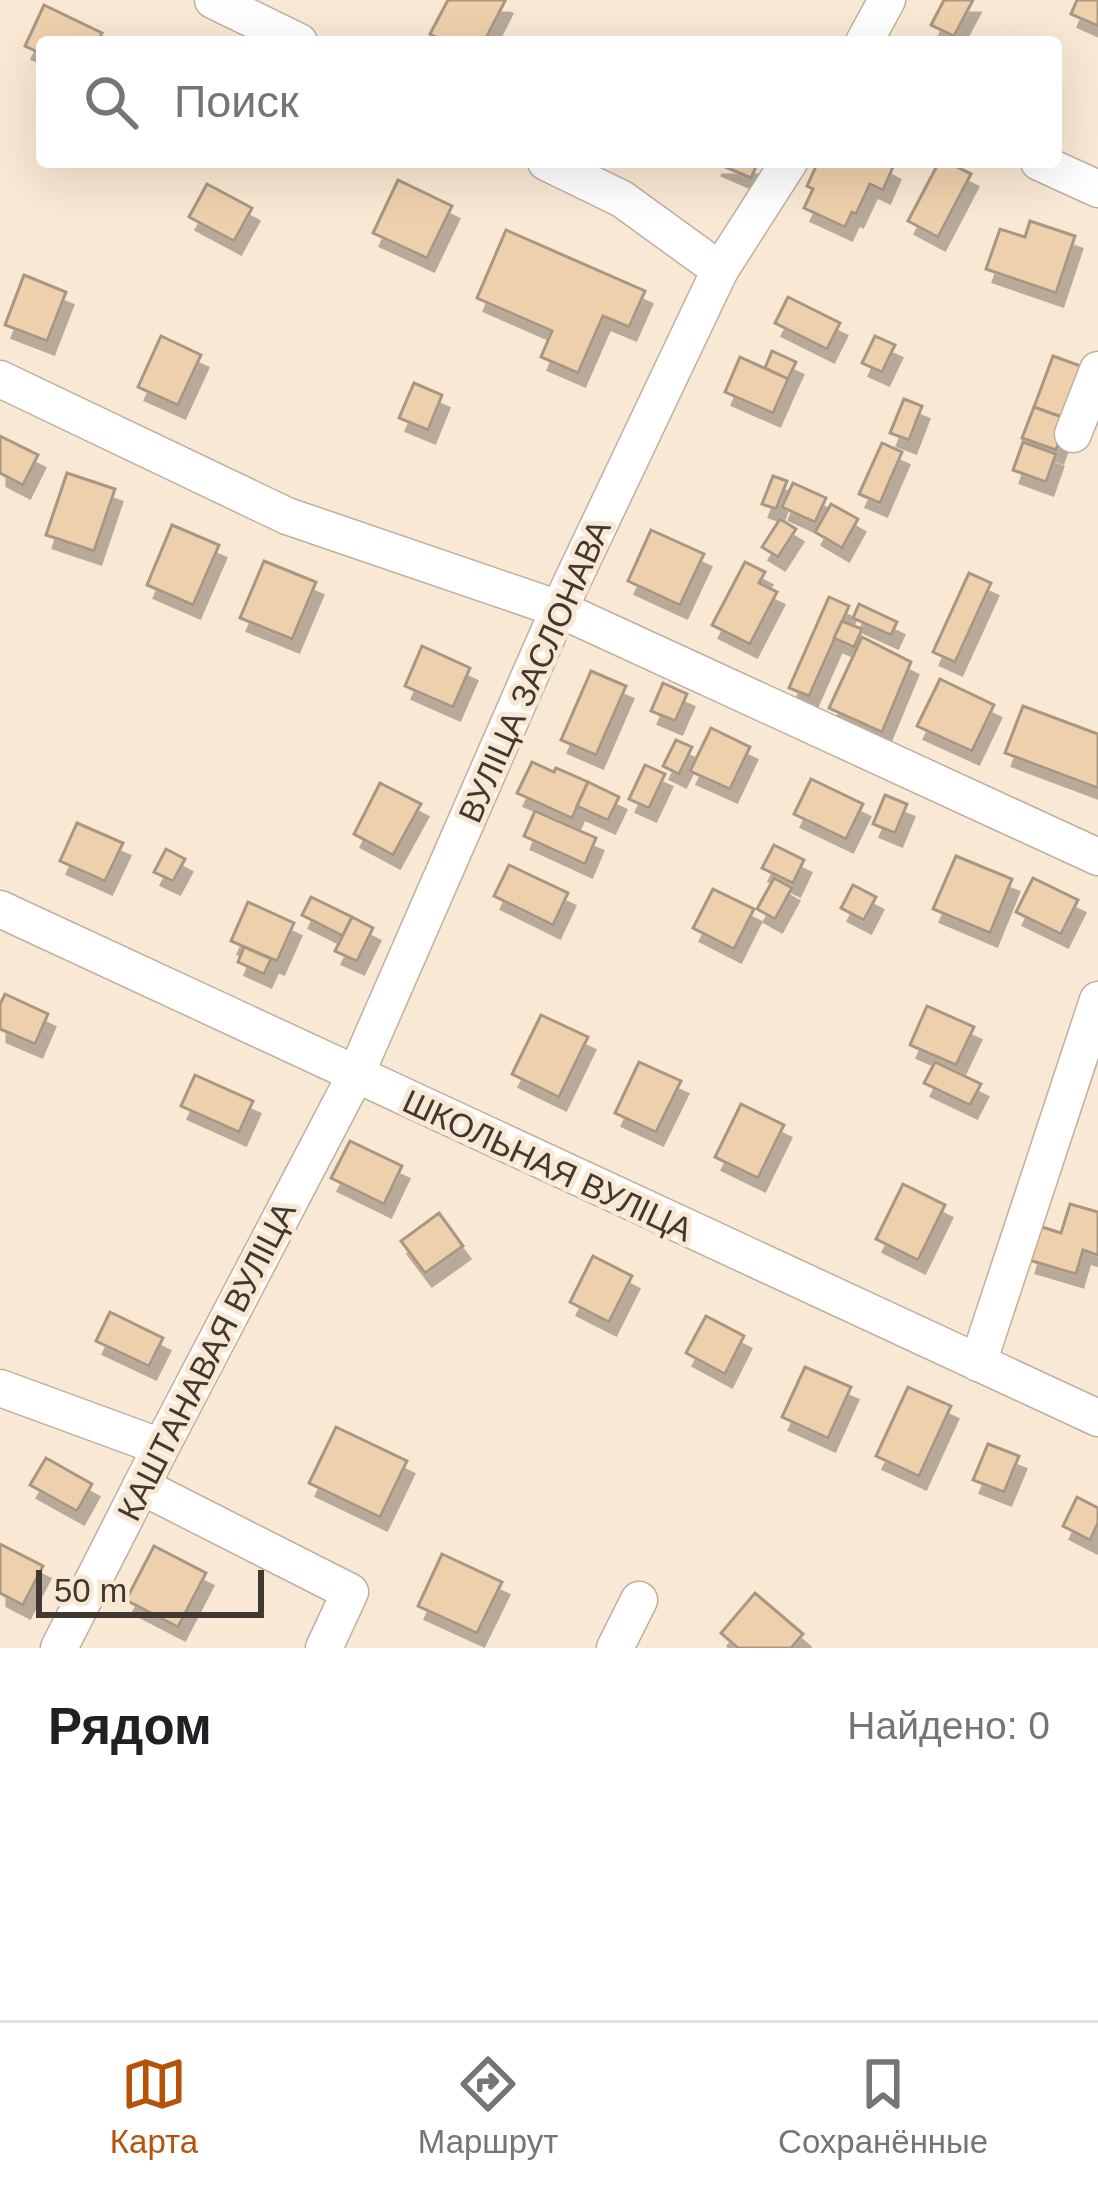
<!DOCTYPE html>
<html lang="ru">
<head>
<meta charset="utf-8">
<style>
  body { margin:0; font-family:Helvetica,sans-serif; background:#f2f2f2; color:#202124 }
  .scale { position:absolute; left:36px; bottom:30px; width:228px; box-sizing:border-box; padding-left:12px; border:6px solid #403931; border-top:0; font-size:33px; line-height:42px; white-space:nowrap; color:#403931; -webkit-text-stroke:9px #f9e8d3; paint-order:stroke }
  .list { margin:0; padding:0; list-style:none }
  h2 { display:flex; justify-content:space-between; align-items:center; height:156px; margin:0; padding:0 48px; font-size:51px }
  h2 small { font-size:39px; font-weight:400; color:#757577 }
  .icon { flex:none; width:66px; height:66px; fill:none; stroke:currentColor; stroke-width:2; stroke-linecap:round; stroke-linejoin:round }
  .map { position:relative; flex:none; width:1098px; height:1648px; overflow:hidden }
  .search { position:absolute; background:#fff; box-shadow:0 12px 48px #0002; left:36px; right:36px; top:36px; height:132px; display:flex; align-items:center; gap:30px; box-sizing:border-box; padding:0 42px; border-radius:12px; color:#757577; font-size:45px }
  .sheet { height:372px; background:#fff }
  nav { display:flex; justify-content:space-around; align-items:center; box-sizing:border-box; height:168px; border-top:3px solid #e0e0e0; background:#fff; font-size:33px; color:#757577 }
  nav a { display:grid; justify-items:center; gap:6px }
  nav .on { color:#b45309 }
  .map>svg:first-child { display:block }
  .building { fill:#efd0ac; stroke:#a79784; stroke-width:3; filter:url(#shadow) }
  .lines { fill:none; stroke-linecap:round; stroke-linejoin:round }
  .minor-casing { stroke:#bfaf9c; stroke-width:39 }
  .minor { stroke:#fff; stroke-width:36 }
  .labels { text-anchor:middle; stroke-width:10; stroke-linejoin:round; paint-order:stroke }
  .street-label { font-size:33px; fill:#403931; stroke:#f9e8d3 }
</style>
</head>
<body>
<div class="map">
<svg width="1098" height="1648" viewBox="0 0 1098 1648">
  <defs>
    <filter id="shadow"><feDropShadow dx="7" dy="13" stdDeviation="0" flood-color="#0004"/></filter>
  </defs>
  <rect width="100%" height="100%" fill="#f9e8d3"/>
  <g class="building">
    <path d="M 448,0 L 503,0 L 505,1 L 484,42 L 444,42 L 430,34 Z"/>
    <path d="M 944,0 L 973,0 L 954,36 L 931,25 Z"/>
    <path d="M 1077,0 L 1098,0 L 1098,26 L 1071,14 Z"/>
    <path d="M 44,5 L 102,33 L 98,42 L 42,42 L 42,54 L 25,46 Z"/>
    <path d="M 714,162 L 758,162 L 751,178 Z"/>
    <path d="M 818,162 L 884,162 L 893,167 L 883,190 L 870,184 L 856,214 L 852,212 L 845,227 L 804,208 L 813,189 L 807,186 Z"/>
    <path d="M 939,162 L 947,162 L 971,174 L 938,237 L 908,221 Z"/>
    <path d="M 398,180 L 452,206 L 427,258 L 373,233 Z"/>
    <path d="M 207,184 L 252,208 L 234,241 L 189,217 Z"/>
    <path d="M 1030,221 L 1075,236 L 1056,293 L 986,269 L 1000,229 L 1025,237 Z"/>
    <path d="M 506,230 L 645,291 L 629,327 L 603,316 L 578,373 L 541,357 L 552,331 L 477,298 Z"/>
    <path d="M 24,275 L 66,292 L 47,341 L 5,325 Z"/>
    <path d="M 788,297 L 840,323 L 827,349 L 775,323 Z"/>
    <path d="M 161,336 L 201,355 L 178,405 L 138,387 Z"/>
    <path d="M 875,336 L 895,345 L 882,372 L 862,363 Z"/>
    <path d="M 772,351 L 796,362 L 788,379 L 765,368 Z"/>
    <path d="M 1053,356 L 1086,368 L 1067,419 L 1034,407 Z"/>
    <path d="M 740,357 L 788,379 L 773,413 L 725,392 Z"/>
    <path d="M 414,383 L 442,395 L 428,430 L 399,418 Z"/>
    <path d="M 904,399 L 922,406 L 909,440 L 890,433 Z"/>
    <path d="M 1034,407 L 1067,419 L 1056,450 L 1022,438 Z"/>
    <path d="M 0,436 L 38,455 L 23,485 L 0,473 Z"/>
    <path d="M 1023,442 L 1056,454 L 1046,482 L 1013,470 Z"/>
    <path d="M 882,443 L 902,452 L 880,503 L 859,494 Z"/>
    <path d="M 67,473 L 115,489 L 94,551 L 46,535 Z"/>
    <path d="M 773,476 L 787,481 L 776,509 L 762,504 Z"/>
    <path d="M 793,483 L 826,498 L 815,522 L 782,507 Z"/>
    <path d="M 831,504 L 858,519 L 842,548 L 815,532 Z"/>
    <path d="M 780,519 L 796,529 L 778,557 L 762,547 Z"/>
    <path d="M 172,525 L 219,545 L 193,605 L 147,585 Z"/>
    <path d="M 651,530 L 704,554 L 680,605 L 628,581 Z"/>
    <path d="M 264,561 L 316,582 L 292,639 L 240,618 Z"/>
    <path d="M 745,562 L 765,572 L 759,583 L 777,592 L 750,644 L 712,625 Z"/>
    <path d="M 969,573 L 991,583 L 955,662 L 933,652 Z"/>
    <path d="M 829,597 L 849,606 L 809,696 L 789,688 Z"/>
    <path d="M 859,604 L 897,622 L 891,635 L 853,618 Z"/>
    <path d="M 842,621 L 862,629 L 854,647 L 834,638 Z"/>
    <path d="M 862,637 L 911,662 L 882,732 L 829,708 Z"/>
    <path d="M 422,646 L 470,668 L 453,707 L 405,686 Z"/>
    <path d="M 591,671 L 626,686 L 596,755 L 561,740 Z"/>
    <path d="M 940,679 L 994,705 L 972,751 L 917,726 Z"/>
    <path d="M 663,683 L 687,694 L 675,721 L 651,711 Z"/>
    <path d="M 1023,706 L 1098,734 L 1098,788 L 1005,753 Z"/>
    <path d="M 711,728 L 750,747 L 730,789 L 690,771 Z"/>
    <path d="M 676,740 L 692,747 L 679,774 L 663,766 Z"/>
    <path d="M 532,762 L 554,772 L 556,768 L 588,782 L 572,818 L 517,793 Z"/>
    <path d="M 645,765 L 665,774 L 649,808 L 629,799 Z"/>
    <path d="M 811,779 L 863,804 L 846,839 L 794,814 Z"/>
    <path d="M 588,782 L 619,797 L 608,820 L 577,806 Z"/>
    <path d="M 380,783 L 421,804 L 393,855 L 354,834 Z"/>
    <path d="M 885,795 L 907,804 L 895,833 L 873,824 Z"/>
    <path d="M 535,811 L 596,838 L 585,864 L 524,836 Z"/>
    <path d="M 77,823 L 123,843 L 105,881 L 60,861 Z"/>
    <path d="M 774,845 L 804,860 L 793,883 L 762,868 Z"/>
    <path d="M 166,849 L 185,859 L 173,881 L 154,872 Z"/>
    <path d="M 956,856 L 1012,879 L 990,933 L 933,909 Z"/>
    <path d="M 509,865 L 568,893 L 553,925 L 494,896 Z"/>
    <path d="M 774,878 L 792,888 L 775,919 L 757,909 Z"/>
    <path d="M 1033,878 L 1078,900 L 1061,934 L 1016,912 Z"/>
    <path d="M 853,885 L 876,897 L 864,920 L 841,908 Z"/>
    <path d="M 713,889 L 754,909 L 734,949 L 693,928 Z"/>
    <path d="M 311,897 L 352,917 L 343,936 L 302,915 Z"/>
    <path d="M 248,902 L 294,923 L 277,961 L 231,941 Z"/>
    <path d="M 352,917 L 373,928 L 357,961 L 335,951 Z"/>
    <path d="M 244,947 L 271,959 L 264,974 L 238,962 Z"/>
    <path d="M 5,994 L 48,1014 L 35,1044 L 0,1029 L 0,1004 Z"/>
    <path d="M 927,1006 L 974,1027 L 956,1065 L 910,1045 Z"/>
    <path d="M 541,1015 L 588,1037 L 559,1097 L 512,1074 Z"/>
    <path d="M 639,1062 L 681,1081 L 656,1132 L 615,1113 Z"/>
    <path d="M 935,1062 L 981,1084 L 970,1105 L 924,1083 Z"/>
    <path d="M 195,1075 L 253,1101 L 239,1132 L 181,1106 Z"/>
    <path d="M 741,1104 L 784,1125 L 758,1178 L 715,1157 Z"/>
    <path d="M 350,1141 L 402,1166 L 384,1204 L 331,1178 Z"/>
    <path d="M 903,1184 L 945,1205 L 918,1260 L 876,1239 Z"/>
    <path d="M 1070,1204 L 1098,1212 L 1098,1255 L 1083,1250 L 1076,1274 L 1029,1260 L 1039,1226 L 1061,1233 Z"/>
    <path d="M 439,1213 L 463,1246 L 425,1273 L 401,1241 Z"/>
    <path d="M 593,1256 L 632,1276 L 609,1322 L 570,1302 Z"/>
    <path d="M 110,1312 L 163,1338 L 149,1366 L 96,1341 Z"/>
    <path d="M 706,1316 L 744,1336 L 725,1374 L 686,1353 Z"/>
    <path d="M 805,1367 L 851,1387 L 828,1438 L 782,1417 Z"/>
    <path d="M 908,1387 L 951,1406 L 919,1476 L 876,1456 Z"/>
    <path d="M 336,1427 L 407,1461 L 380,1517 L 309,1483 Z"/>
    <path d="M 988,1444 L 1019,1456 L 1004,1492 L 973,1480 Z"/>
    <path d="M 46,1458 L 92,1484 L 77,1511 L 30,1485 Z"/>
    <path d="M 1077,1497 L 1098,1508 L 1098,1523 L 1090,1540 L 1063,1526 Z"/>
    <path d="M 0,1544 L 43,1566 L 23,1605 L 0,1593 Z"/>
    <path d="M 154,1546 L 206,1573 L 178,1627 L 126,1600 Z"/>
    <path d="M 442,1554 L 502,1582 L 477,1633 L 418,1606 Z"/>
    <path d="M 755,1593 L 803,1634 L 791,1648 L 738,1648 L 721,1633 Z"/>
  </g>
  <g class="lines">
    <defs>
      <g id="minor">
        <path d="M 213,0 L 299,42"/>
        <path d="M 864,42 L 887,0"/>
        <path d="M 546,162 L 622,199 L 720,270"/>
        <path d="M 1039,162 L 1098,189"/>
        <path d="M 0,379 L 287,516 L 559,609 L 1098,857"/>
        <path d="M 1073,434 L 1098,370"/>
        <path d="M 0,909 L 1098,1418"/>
        <path d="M 978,1363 L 1098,1000"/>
        <path d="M 0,1388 L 161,1447"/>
        <path d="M 141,1486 L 350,1592 L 324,1648"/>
        <path d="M 59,1648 L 161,1447 L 355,1076 L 559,609 L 720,270 L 789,162"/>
        <path d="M 615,1648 L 639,1600"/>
      </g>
    </defs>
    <use href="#minor" class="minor-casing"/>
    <use href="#minor" class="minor"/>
  </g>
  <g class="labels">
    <g class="street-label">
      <text transform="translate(534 671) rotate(-66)" y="12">ВУЛІЦА ЗАСЛОНАВА</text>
      <text transform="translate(548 1165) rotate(25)" y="12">ШКОЛЬНАЯ ВУЛІЦА</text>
      <text transform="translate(206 1361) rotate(-63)" y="12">КАШТАНАВАЯ ВУЛІЦА</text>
    </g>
  </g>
</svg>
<div class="scale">50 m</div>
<div class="search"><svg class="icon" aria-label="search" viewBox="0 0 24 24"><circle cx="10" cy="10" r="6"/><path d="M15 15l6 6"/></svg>Поиск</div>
</div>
<section class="sheet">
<h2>Рядом<small>Найдено: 0</small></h2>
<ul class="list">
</ul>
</section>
<nav>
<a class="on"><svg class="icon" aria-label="map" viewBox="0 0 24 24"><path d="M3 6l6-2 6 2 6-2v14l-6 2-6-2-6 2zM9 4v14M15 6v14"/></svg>Карта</a>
<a><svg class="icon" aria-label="directions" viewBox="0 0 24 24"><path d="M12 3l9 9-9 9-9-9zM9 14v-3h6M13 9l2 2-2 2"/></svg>Маршрут</a>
<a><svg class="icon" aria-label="saved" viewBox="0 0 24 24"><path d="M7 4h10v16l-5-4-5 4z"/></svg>Сохранённые</a>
</nav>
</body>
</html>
